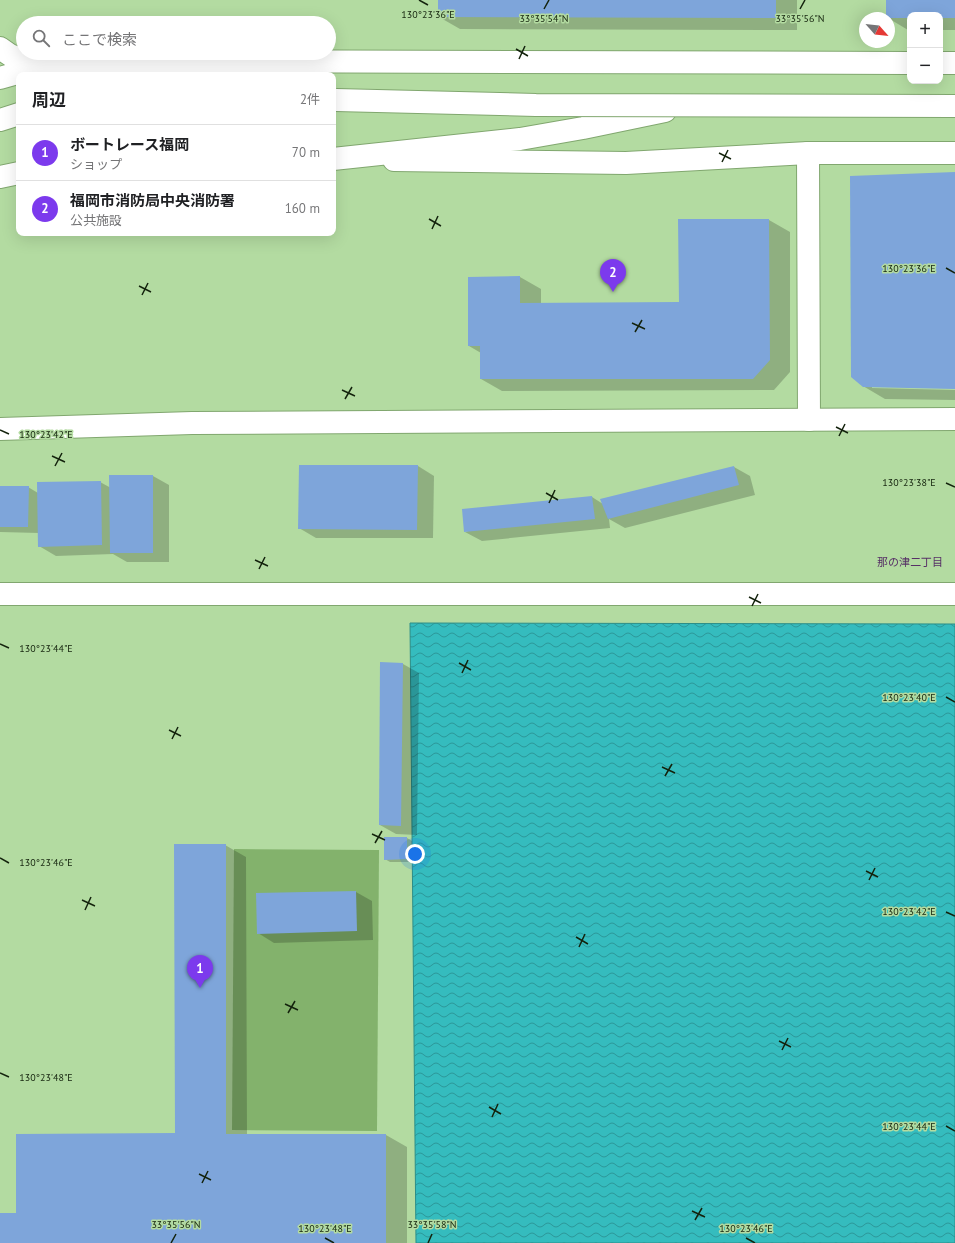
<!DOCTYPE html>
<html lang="ja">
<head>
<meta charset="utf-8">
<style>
  body { margin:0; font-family:"PT Sans","Noto Sans JP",sans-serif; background:#f6f6f6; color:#202124 }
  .controls { position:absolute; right:12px; top:12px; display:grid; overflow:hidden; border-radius:8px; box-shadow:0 4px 16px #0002 }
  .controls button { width:36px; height:36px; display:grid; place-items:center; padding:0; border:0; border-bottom:1px solid #e0e0e0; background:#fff; color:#202124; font:20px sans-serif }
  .compass { position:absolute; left:859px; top:12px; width:36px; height:36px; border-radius:50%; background:#fff; box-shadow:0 4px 16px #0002; rotate:117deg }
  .you { position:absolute; left:415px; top:854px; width:14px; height:14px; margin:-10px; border:3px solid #fff; border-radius:50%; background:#1a73e8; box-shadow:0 0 0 6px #1a73e833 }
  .badge { display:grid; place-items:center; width:26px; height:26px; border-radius:50%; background:#7c3aed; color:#fff; font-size:13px; font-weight:700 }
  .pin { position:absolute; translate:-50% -33px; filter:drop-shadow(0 1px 2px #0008) }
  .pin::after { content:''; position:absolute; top:21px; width:14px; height:12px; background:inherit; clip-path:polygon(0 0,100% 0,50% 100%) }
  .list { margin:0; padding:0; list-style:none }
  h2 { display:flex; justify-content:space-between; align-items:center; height:52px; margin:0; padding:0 16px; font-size:17px }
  h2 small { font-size:13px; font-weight:400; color:#757577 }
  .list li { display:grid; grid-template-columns:26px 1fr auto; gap:12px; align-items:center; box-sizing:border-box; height:56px; padding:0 16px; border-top:1px solid #e0e0e0 }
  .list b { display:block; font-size:15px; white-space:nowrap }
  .list p { margin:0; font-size:13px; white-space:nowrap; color:#757577 }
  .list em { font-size:13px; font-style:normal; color:#757577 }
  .icon { flex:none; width:22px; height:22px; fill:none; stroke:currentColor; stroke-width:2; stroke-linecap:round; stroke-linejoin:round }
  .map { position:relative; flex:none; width:955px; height:1243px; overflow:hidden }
  .search { position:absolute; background:#fff; box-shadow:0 4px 16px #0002; left:16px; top:16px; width:320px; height:44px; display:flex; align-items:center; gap:10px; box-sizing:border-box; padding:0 14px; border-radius:22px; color:#757577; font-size:15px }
  .panel { position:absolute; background:#fff; box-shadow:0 4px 16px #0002; left:16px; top:72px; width:320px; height:164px; border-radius:8px }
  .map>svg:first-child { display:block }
  .green { fill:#83b26c }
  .water { fill:url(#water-waves); stroke:#2b8e89 }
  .shadow { fill:#0003 }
  .building { fill:#7ea5da }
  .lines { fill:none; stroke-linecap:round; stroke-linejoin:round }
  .minor-casing { stroke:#81a76f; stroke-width:24 }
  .highway-casing { stroke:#81a76f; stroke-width:24 }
  .minor { stroke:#fff; stroke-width:22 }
  .highway { stroke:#fff; stroke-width:22 }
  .highway-bridge-casing { stroke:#81a76f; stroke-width:24; stroke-linecap:butt }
  .highway-bridge { stroke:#fff; stroke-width:22 }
  .ticks { fill:none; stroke:#14230d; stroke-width:1.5 }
  .labels { text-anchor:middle; stroke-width:3; stroke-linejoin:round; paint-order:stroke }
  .neighbourhood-label { font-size:11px; fill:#573066; stroke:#b3dba1 }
  .ticks-label { font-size:10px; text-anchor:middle; fill:#14230d; stroke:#b3dba1; stroke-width:3; stroke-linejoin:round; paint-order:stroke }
</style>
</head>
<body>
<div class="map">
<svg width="955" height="1243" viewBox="0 0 955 1243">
  <defs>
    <pattern id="water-waves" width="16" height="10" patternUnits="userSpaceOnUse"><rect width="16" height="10" fill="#35bcbe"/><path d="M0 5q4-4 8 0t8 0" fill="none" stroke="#2c9899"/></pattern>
  </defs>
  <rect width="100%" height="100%" fill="#b3dba1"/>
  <path class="green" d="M 234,849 L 379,850 L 377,1131 L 232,1130 Z"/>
  <path class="water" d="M 410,623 L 955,624 L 955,1243 L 416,1243 Z"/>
  <g class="shadow">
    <path d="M 439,0 L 797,0 L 797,30 L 460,29 L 439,17 Z"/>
    <path d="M 887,0 L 955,0 L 955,30 L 940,30 L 940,15 L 910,15 L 910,30 L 908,30 L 888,18 Z"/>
    <path d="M 955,173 L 955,388 L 872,386 L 872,388 L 955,390 L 955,400 L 885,399 L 863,386 Z"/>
    <path d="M 679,220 L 769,220 L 790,232 L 790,372 L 774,390 L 502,391 L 481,379 L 481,353 L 469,346 L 520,277 L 541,289 L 541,303 L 680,303 Z"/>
    <path d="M 418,466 L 434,476 L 433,538 L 316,538 L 299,528 Z"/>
    <path d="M 734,467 L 750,476 L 755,495 L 625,528 L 609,519 L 610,528 L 482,541 L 465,532 L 592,497 L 603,504 Z"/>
    <path d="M 153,476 L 169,485 L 169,562 L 127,562 L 113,554 L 56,556 L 39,546 L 39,533 L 0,532 L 0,487 L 28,487 L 38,493 L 100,482 L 111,488 Z"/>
    <path d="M 403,664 L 419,673 L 417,835 L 396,834 L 380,825 Z"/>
    <path d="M 407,838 L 412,841 L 412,862 L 390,862 L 385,859 Z"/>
    <path d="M 225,845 L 246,857 L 247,1135 L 386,1135 L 407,1147 L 407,1243 L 0,1243 L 0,1214 L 17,1214 L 176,1134 Z"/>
    <path d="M 356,892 L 372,901 L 373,940 L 274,943 L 258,933 Z"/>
  </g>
  <g class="building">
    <path d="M 438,0 L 776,0 L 776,18 L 438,17 Z"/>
    <path d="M 886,0 L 955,0 L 955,18 L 940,18 L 940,15 L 910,15 L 910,18 L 886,18 Z"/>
    <path d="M 955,172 L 955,389 L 863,387 L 851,377 L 850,176 Z"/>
    <path d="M 678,219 L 769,219 L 770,360 L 753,379 L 480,379 L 480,346 L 468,346 L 468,277 L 520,276 L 520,303 L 679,302 Z"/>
    <path d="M 299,465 L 418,465 L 417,530 L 298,529 Z"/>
    <path d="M 734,466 L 739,485 L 608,519 L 600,499 Z"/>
    <path d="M 109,475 L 153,475 L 153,553 L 110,553 Z"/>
    <path d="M 101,481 L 102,545 L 38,547 L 37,482 Z"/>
    <path d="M 0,486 L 29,486 L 28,527 L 0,527 Z"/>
    <path d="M 592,496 L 595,519 L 464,532 L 462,509 Z"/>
    <path d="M 380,662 L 403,663 L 401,826 L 379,825 Z"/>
    <path d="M 384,837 L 407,837 L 407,859 L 384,860 Z"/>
    <path d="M 174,844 L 226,844 L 226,1134 L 386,1134 L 386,1243 L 0,1243 L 0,1213 L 16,1213 L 16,1134 L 175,1133 Z"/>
    <path d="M 356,891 L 357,931 L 257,934 L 256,893 Z"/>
  </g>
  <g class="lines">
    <defs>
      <g id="minor">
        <path d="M 0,48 L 10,55 L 39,67"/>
        <path d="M 940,63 L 955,63"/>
        <path d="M 0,78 L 39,67 L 80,63 L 181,61 L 910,63"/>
        <path d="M 808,153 L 809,420"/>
        <path d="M 394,160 L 626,163 L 808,153 L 955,153"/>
        <path d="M 0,177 L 19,173"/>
        <path d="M 0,429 L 192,423 L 955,419"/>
        <path d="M 0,594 L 955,594"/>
      </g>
      <g id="highway">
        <path d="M 0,120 L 19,114"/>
        <path d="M 333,159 L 520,139 L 583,128 L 665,111"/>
      </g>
    </defs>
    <use href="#minor" class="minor-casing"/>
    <use href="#highway" class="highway-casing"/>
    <use href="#minor" class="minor"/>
    <use href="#highway" class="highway"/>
    <defs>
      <path id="highway-bridge" d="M 336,100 L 536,105 L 955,106"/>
    </defs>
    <use href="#highway-bridge" class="highway-bridge-casing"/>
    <use href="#highway-bridge" class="highway-bridge"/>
  </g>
  <path class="ticks" d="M 419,0 L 428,5M 544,9 L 549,0M 800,9 L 805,0M 516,49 L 528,56M 519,59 L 525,46M 719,153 L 731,159M 722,162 L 728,150M 429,219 L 441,226M 432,229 L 438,216M 946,268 L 955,273M 139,286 L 151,292M 142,295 L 148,283M 632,323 L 645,329M 635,332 L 642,320M 342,390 L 355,396M 345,399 L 352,387M 836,427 L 848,433M 0,430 L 9,434M 839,436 L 845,424M 52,456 L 65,462M 55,466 L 62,453M 946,483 L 955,487M 546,493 L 558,500M 549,503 L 555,490M 255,560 L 268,566M 259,569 L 265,557M 749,597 L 761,603M 752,606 L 758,594M 0,644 L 9,648M 459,663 L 471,670M 462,673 L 468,660M 946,697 L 955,702M 169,730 L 181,736M 172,739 L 178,727M 662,767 L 675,773M 665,776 L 672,764M 372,834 L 385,840M 375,843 L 382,831M 0,858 L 9,863M 866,871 L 878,877M 869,880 L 875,868M 82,900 L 95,906M 85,910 L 91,897M 946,912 L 955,916M 576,937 L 588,944M 579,947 L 585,934M 285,1004 L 298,1010M 288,1013 L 295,1001M 779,1041 L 791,1047M 782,1050 L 788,1038M 0,1073 L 9,1077M 489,1107 L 501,1114M 492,1117 L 498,1104M 946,1126 L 955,1131M 199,1174 L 211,1180M 202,1183 L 208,1171M 692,1211 L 705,1217M 695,1220 L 702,1208M 325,1238 L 334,1243M 746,1238 L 755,1243M 171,1243 L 176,1234M 428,1243 L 432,1234"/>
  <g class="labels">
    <g class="neighbourhood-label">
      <text x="910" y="566">那の津二丁目</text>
    </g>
  </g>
  <g class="ticks-label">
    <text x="428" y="18">130°23'36"E</text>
    <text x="544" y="22">33°35'54"N</text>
    <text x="800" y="22">33°35'56"N</text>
    <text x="909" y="272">130°23'36"E</text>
    <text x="46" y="438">130°23'42"E</text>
    <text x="909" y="486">130°23'38"E</text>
    <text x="46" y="652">130°23'44"E</text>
    <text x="909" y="701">130°23'40"E</text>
    <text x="46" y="866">130°23'46"E</text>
    <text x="909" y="915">130°23'42"E</text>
    <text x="46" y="1081">130°23'48"E</text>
    <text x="909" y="1130">130°23'44"E</text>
    <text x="176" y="1228">33°35'56"N</text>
    <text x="432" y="1228">33°35'58"N</text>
    <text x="325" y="1232">130°23'48"E</text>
    <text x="746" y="1232">130°23'46"E</text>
  </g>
</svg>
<div class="controls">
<button>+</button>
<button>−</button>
</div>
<svg class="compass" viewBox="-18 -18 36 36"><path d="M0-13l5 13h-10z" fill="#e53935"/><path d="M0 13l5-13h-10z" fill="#757577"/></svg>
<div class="you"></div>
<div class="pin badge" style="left:200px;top:988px">1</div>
<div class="pin badge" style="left:613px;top:292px">2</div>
<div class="search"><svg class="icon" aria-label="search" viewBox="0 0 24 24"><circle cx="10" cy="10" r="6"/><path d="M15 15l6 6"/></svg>ここで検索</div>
<section class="panel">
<h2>周辺<small>2件</small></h2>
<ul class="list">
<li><span class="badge">1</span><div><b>ボートレース福岡</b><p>ショップ</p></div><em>70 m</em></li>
<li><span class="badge">2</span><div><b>福岡市消防局中央消防署</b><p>公共施設</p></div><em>160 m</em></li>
</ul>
</section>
</div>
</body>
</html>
